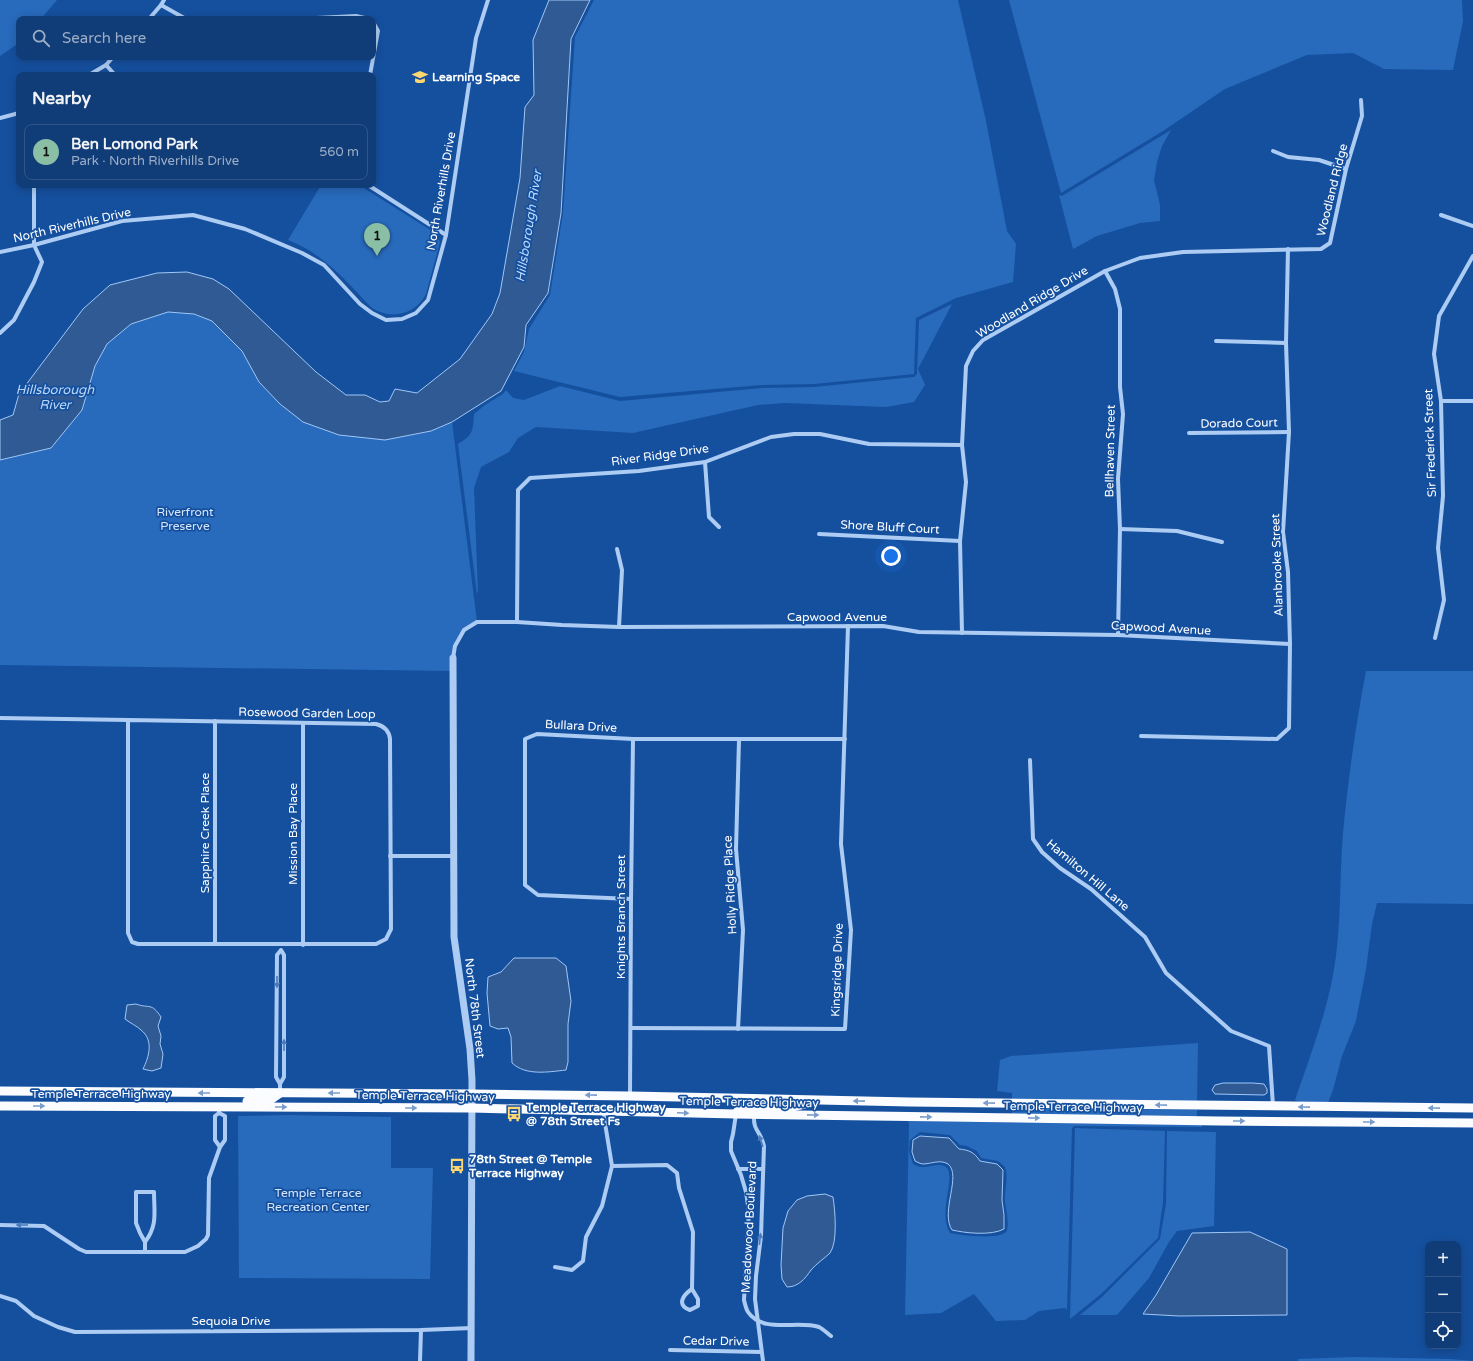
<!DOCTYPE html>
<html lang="en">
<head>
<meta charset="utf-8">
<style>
  body { margin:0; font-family:"Varela Round",sans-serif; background:#1e477f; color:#f1f3f6 }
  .controls { position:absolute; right:12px; bottom:12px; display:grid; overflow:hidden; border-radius:8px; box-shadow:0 2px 10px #0003 }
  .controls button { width:36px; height:36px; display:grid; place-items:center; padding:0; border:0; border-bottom:1px solid #305689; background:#103c77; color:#f1f3f6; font:20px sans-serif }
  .you { position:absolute; left:891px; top:556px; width:14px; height:14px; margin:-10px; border:3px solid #fff; border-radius:50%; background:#1a73e8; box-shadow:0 0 0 6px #1a73e833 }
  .badge { display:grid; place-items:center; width:26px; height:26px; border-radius:50%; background:#8abfa5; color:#111; font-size:13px; font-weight:700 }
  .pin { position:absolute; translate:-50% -33px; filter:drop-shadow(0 1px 2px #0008) }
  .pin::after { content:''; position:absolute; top:21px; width:14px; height:12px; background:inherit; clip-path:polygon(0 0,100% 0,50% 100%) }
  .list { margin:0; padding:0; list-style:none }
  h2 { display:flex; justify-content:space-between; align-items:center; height:52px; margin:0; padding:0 16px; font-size:17px }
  h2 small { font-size:13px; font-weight:400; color:#9cadc6 }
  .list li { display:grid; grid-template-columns:26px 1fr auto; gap:12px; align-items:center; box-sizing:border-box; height:56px; margin:0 8px 8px; padding:0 8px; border:1px solid #305689; border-radius:8px }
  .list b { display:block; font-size:15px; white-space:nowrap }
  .list p { margin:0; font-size:13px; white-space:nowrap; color:#9cadc6 }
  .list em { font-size:13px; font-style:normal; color:#9cadc6 }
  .icon { flex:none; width:22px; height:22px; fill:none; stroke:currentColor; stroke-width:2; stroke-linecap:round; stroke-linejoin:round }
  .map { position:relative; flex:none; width:1473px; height:1361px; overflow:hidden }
  .search { position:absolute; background:#103c77; box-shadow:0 2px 10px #0003; left:16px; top:16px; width:360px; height:44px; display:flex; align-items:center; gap:10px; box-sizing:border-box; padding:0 14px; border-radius:8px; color:#9cadc6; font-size:15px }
  .panel { position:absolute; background:#103c77; box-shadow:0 2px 10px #0003; left:16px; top:72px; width:360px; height:116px; border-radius:8px }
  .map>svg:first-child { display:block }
  .green { fill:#286abc; fill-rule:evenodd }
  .water { fill:#305a94; stroke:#a0c7f6 }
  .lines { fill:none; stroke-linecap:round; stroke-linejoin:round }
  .minor { stroke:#adccf3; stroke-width:4 }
  .tertiary { stroke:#adccf3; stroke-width:7 }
  .primary { stroke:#fafcff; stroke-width:9 }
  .oneway { fill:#4a7bbc }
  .oneway2 { fill:#7c9dca }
  .labels { text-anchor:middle; stroke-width:3.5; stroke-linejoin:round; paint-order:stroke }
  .poi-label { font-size:12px; font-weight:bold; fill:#fff; stroke:#15509f; text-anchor:start }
  .street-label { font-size:12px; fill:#fff; stroke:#15509f }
  .park-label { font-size:12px; fill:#d6e7fd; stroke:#15509f }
  .water-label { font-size:13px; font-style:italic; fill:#bad7fa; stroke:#15509f }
</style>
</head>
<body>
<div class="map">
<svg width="1473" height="1361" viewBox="0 0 1473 1361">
  <rect width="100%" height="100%" fill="#15509f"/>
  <g class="green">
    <path d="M 0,0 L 57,0 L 41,19 L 19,19 L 19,43 L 0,56 Z"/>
    <path d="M 594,0 L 958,0 L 986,121 L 1007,231 L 1016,244 L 1013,282 L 956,298 L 916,318 L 914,374 L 814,384 L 762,385 L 620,397 L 514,371 L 524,352 L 529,329 L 550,295 L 563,213 L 575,37 Z"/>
    <path d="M 1009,0 L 1462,0 L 1463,21 L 1453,70 L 1384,69 L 1353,53 L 1307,55 L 1225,89 L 1163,131 L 1061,193 Z"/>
    <path d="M 1171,130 L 1162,146 L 1157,162 L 1154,180 L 1160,205 L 1160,221 L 1140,223 L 1097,236 L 1073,249 L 1059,195 L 1062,196 Z"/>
    <path d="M 321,185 L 359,185 L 435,233 L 440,242 L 426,294 C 415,315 391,320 372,308 C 347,282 323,253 288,240 Z"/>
    <path d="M 952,304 L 918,369 L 925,385 L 914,402 L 886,407 L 784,403 L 758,405 L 633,433 L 536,427 L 518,438 L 509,452 L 481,467 L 474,488 L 478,591 L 477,594 L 458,444 C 473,435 473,431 474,414 L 485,405 L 503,394 L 506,390 L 513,398 L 524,400 L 560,386 L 620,401 L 762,388 L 814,387 L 914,377 L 917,374 L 919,320 Z"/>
    <path d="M 168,312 L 194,314 L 212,321 L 242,351 L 259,382 L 280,404 L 431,431 L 452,422 L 477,622 C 453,637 455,645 453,671 L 0,665 L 0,460 L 51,448 L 82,410 L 95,366 L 107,344 L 131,324 Z"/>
    <path d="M 1366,671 L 1473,671 L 1473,904 L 1377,903 L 1372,924 L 1366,969 L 1356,1021 L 1342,1056 L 1333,1090 L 1328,1103 L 1301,1102 L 1295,1100 C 1309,1059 1325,1018 1333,975 C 1342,928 1339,880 1343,833 C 1348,779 1356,724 1366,671 Z"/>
    <path d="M 1198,1043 L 1197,1101 L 1012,1099 L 1012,1093 L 997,1091 L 1000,1060 L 1011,1056 Z"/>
    <path d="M 1012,1108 L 1197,1110 L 1197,1117 L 1012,1114 Z"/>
    <path d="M 289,1115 L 391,1117 L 391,1168 L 433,1168 L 430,1279 L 239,1278 L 238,1116 Z"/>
    <path d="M 908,1121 L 1202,1125 L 1202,1127 L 1074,1126 L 1072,1128 L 1067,1310 L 1065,1308 L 1039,1311 L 1025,1320 L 996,1321 L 974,1294 L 941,1313 L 905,1315 L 909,1124 ZM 920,1132 L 950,1135 L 960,1145 L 967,1146 L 977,1151 L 981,1158 L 998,1161 L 1005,1167 C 1009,1178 1004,1191 1005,1202 C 1006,1210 1009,1221 1007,1230 C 1004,1241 959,1235 950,1233 C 937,1213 957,1176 946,1167 C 938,1162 929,1168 922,1167 C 919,1167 915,1165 913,1164 L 909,1151 L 910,1140 Z"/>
    <path d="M 1075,1128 L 1165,1131 L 1163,1202 L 1158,1238 L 1101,1294 L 1070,1319 Z"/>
    <path d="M 1167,1131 L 1216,1132 L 1214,1226 L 1177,1231 L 1169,1242 L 1149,1278 L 1117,1315 L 1080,1315 L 1102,1297 L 1160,1239 L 1166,1204 Z"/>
    <path d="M 1354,1357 L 1450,1359 L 1473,1361 L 1298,1361 L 1298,1359 Z"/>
  </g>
  <g class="water">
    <path d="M 549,0 L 590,0 L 571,39 L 561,213 L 548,293 L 526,325 L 524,347 L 501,391 L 452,422 L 431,431 L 385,440 L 339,435 L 303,422 L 280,404 L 259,382 L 242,351 L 212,321 L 194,314 L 168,312 L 131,324 L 107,344 L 95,366 L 82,410 L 51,448 L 0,460 L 0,420 L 13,415 L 19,394 L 83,309 L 110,285 L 157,273 L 187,272 L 213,279 L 229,289 L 316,372 L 346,395 L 365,395 L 380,402 L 389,401 L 395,389 L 417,393 L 460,359 L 492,314 L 500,293 L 520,178 L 525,107 L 534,95 L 533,40 Z"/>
    <path d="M 514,958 L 556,958 L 566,966 L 571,1001 L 568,1024 L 568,1062 L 566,1070 C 548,1072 526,1076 512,1063 L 511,1037 L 508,1028 L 498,1029 L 490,1026 L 487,993 L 488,977 L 501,972 Z"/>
    <path d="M 136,1004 C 150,1009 151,1002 161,1017 L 158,1026 L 161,1036 L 160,1044 L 163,1054 L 161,1068 L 152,1071 L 143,1069 C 149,1057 154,1040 141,1030 C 137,1026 130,1023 125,1019 L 127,1005 Z"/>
    <path d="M 1223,1083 L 1253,1083 L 1264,1084 L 1267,1089 L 1267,1093 L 1264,1095 L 1215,1094 L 1212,1090 L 1215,1085 Z"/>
    <path d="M 920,1136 L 949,1138 L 959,1149 C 969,1150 974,1152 980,1161 L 997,1164 L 1003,1170 L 1002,1200 L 1004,1215 L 1004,1229 C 991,1236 965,1233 952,1230 C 940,1212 962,1175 948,1164 C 940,1159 931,1164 923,1164 C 921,1164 917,1162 915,1161 L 912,1152 L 913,1140 Z"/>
    <path d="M 825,1194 L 833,1197 C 835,1210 838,1242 830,1253 C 825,1258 817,1263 811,1270 C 805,1279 798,1287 787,1287 L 782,1279 L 781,1265 L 783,1228 L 788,1211 L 797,1200 L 807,1196 Z"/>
    <path d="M 1250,1232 L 1287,1249 L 1287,1315 L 1179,1316 L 1143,1314 L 1156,1295 L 1192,1233 Z"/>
  </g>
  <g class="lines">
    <g class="minor">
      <path d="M 161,5 L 186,19"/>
      <path d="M 149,19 L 161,5 L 164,0"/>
      <path d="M 296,19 L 356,16 L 369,19"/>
      <path d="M 106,65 L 115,75"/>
      <path d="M 89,75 L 106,65 L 113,57"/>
      <path d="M 370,75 L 378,31 L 373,22"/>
      <path d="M 0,118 L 19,113"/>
      <path d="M 1273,151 L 1288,157 L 1319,160 L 1346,169"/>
      <path d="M 368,185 L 446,235"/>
      <path d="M 1441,215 L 1473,226"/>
      <path d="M 0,252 L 34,245 L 122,221 L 193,215 L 245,229 L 302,253 L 324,265 L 360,304 L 372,313 L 386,320 L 402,319 L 416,313 L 428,300 L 446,235 L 476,38 L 488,0"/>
      <path d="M 1105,271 L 1115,289 L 1120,309 L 1120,387 L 1123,414 L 1118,479 L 1120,529 L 1118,635"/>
      <path d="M 0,333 L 14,320 L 34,282 L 42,262 L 34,245 L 34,185"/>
      <path d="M 1216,341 L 1286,343"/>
      <path d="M 1441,401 L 1473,401"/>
      <path d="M 1189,433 L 1289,432"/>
      <path d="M 705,462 L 709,517 L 719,527"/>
      <path d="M 1120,529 L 1177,531 L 1222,542"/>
      <path d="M 819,534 L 960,541"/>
      <path d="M 617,549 L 622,570 L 619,627"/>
      <path d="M 517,622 L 518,490 L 530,478 L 639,471 L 705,462 L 771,437 L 794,434 L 820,434 L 869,444 L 962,445"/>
      <path d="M 962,633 L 960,541 L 966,482 L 962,445 L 966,366 L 973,351 L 983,340 L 1105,271 L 1140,258 L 1183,252 L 1321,249 L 1330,243 L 1346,169 L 1362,116 L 1361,100"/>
      <path d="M 1435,638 L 1444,600 L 1438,548 L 1443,496 L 1441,401 L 1434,354 L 1439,316 L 1473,256"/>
      <path d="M 453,658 L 455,646 L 464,630 L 477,622 L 517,622 L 562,625 L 619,627 L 883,626 L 919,632 L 1118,635 L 1290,644"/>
      <path d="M 0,718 L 128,720"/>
      <path d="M 128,720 L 376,724 C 384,726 389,730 390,739 L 391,929 L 386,939 L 376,944 L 138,944 L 132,942 L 128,933 Z"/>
      <path d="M 215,721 L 215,944"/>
      <path d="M 1141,736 L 1277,739 L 1289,728 L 1290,644 L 1288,572 L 1283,532 L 1289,432 L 1286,343 L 1288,249"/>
      <path d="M 1030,760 L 1033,839 L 1042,852 L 1060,868 L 1091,889 L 1145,937 L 1166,973 L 1231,1031 L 1269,1046 L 1273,1106"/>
      <path d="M 390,856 L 454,856"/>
      <path d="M 631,899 L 538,895 L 525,885 L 525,739 L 537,734 L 633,739 L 845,739"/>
      <path d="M 303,945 L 303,723"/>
      <path d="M 631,1028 L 845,1029 L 851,930 L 841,844 L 848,626"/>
      <path d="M 738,1029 L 743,930 L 736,849 L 739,740"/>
      <path d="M 280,1093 L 280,1084 L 284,1077 L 284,955 L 281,950 L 277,955 L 276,1077 L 280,1084"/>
      <path d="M 630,1095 L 631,899 L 633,739"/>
      <path d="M 219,1111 L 219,1113 L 215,1116 L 215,1140 L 220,1147"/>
      <path d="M 736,1114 L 733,1134 L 731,1142 L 731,1151 L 741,1175 L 746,1192 L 749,1212 L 744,1300 C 745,1304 746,1309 748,1312 C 763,1334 797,1320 819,1327 C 823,1329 827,1333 831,1336"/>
      <path d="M 754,1115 C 753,1132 761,1131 764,1146 L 761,1236 L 756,1276 L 755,1299 L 763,1361"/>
      <path d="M 612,1166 L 667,1165 L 677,1173 L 679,1188 L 693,1232 L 692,1289 C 683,1295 676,1305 690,1310 L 698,1306 L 698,1299 L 692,1289"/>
      <path d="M 738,1169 L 763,1169"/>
      <path d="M 0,1225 L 44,1226 L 79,1249 L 86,1252 L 185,1252 L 198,1246 L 206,1239 L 208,1235 L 209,1178 L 220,1147 L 225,1140 L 225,1116 L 219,1113"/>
      <path d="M 145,1242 C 158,1225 154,1212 154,1192 L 136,1192 L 136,1223 L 140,1233 L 145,1242 L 145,1252"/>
      <path d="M 555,1267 L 572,1270 L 583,1261 L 586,1237 L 602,1206 L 612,1166 L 603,1111"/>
      <path d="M 0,1296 L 16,1301 L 34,1316 L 58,1327 L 75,1332 L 421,1330 L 472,1328"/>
      <path d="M 670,1350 L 761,1352"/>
      <path d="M 420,1361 L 421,1330"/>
    </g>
    <path class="tertiary" d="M 453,658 L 454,937 L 470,1049 L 472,1080 L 471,1361"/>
    <g class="primary">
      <path d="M 0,1091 L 471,1094 L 630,1096 L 910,1102 L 1473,1108"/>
      <path d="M 247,1101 L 270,1100 L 280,1093"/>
      <path d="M 0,1106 L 471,1108 L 736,1114 L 1219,1121 L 1473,1123"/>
      <path d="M 736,1114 L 739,1109 L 747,1106 L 793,1107 L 809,1103"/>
    </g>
  </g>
  <defs><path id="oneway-solid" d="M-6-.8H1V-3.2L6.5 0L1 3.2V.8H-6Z"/></defs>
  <g class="oneway">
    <use href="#oneway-solid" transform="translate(277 982) rotate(90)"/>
    <use href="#oneway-solid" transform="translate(284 1045) rotate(-90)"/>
    <use href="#oneway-solid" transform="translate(761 1141) rotate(-109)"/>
    <use href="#oneway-solid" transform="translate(22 1225) rotate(180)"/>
    <use href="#oneway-solid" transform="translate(760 1239) rotate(-84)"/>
  </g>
  <g class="oneway2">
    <use href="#oneway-solid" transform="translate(204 1093) rotate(-180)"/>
    <use href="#oneway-solid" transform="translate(334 1093) rotate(-180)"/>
    <use href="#oneway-solid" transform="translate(591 1095) rotate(-179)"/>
    <use href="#oneway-solid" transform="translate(859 1101) rotate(-179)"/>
    <use href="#oneway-solid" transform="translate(989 1103) rotate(-179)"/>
    <use href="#oneway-solid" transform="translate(1161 1105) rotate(-179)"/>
    <use href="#oneway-solid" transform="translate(39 1106)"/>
    <use href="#oneway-solid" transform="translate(281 1107)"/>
    <use href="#oneway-solid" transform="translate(1304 1107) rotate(-179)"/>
    <use href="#oneway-solid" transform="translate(411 1108)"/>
    <use href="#oneway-solid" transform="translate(1434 1108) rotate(-179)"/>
    <use href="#oneway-solid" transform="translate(683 1113) rotate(2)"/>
    <use href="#oneway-solid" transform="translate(813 1115) rotate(1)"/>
    <use href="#oneway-solid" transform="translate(926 1117) rotate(1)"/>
    <use href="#oneway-solid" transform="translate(1034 1118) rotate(1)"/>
    <use href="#oneway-solid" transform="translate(1239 1121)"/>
    <use href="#oneway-solid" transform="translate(1369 1122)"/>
  </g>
  <defs>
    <symbol id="school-bare" viewBox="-9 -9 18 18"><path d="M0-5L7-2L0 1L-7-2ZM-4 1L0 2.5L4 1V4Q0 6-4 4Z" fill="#ffd770" stroke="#15509f" stroke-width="2.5" paint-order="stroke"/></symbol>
    <symbol id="bus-bare" viewBox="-9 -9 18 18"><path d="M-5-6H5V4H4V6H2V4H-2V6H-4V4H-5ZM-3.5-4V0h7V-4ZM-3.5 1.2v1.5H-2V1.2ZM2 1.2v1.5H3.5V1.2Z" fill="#ffd770" stroke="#15509f" stroke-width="2.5" paint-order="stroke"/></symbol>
  </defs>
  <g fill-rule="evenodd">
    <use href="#school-bare" x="409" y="66" width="22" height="22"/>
    <use href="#bus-bare" x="503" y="1103" width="22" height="22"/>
    <use href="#bus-bare" x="446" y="1155" width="22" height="22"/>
  </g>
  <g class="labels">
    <g class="poi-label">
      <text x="432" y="81">Learning Space</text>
      <text x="526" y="1111">Temple Terrace Highway<tspan x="526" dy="14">@ 78th Street Fs</tspan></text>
      <text x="469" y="1163">78th Street @ Temple<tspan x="469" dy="14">Terrace Highway</tspan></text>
    </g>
    <g class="street-label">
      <text transform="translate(1332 190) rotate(-76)" y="4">Woodland Ridge</text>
      <text transform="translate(441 191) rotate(-80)" y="4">North Riverhills Drive</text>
      <text transform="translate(72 225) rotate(-13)" y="4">North Riverhills Drive</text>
      <text transform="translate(1032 302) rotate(-31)" y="4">Woodland Ridge Drive</text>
      <text transform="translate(1239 423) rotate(-1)" y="4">Dorado Court</text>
      <text transform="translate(1430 443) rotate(-92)" y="4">Sir Frederick Street</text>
      <text transform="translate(1110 451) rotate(-89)" y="4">Bellhaven Street</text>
      <text transform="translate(660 455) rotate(-8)" y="4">River Ridge Drive</text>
      <text transform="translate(890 527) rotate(3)" y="4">Shore Bluff Court</text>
      <text transform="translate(1277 565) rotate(-92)" y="4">Alanbrooke Street</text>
      <text x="837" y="621">Capwood Avenue</text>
      <text transform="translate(1161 628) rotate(3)" y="4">Capwood Avenue</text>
      <text transform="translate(307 713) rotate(1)" y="4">Rosewood Garden Loop</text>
      <text transform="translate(581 726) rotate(3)" y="4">Bullara Drive</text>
      <text transform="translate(205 833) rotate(-90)" y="4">Sapphire Creek Place</text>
      <text transform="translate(293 834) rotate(-90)" y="4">Mission Bay Place</text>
      <text transform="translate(1088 875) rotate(40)" y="4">Hamilton Hill Lane</text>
      <text transform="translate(730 885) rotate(-93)" y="4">Holly Ridge Place</text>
      <text transform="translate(621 917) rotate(-90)" y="4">Knights Branch Street</text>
      <text transform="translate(837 970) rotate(-88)" y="4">Kingsridge Drive</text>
      <text transform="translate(475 1008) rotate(83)" y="4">North 78th Street</text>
      <text x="101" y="1098">Temple Terrace Highway</text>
      <text transform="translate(425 1096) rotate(1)" y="4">Temple Terrace Highway</text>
      <text transform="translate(749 1102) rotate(1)" y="4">Temple Terrace Highway</text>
      <text transform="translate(1073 1107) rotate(1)" y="4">Temple Terrace Highway</text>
      <text transform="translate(749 1227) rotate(-87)" y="4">Meadowood Boulevard</text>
      <text x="231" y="1325">Sequoia Drive</text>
      <text transform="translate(716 1341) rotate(1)" y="4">Cedar Drive</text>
    </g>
    <g class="park-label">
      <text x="185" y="516">Riverfront<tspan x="185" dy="14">Preserve</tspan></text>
      <text x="318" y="1197">Temple Terrace<tspan x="318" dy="14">Recreation Center</tspan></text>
    </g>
    <g class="water-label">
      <text transform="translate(528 226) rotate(-81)" y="5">Hillsborough River</text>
      <text x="55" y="394">Hillsborough<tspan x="55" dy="15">River</tspan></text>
    </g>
  </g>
</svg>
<div class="controls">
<button>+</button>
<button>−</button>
<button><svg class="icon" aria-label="locate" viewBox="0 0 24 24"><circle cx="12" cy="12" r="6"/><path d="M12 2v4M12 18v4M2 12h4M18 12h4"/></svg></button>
</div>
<div class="you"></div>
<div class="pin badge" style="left:377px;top:256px">1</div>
<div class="search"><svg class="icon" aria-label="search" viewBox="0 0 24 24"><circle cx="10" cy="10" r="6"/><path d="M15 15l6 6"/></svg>Search here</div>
<section class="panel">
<h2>Nearby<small></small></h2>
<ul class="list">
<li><span class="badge">1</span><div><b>Ben Lomond Park</b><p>Park · North Riverhills Drive</p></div><em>560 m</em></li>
</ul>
</section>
</div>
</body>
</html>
